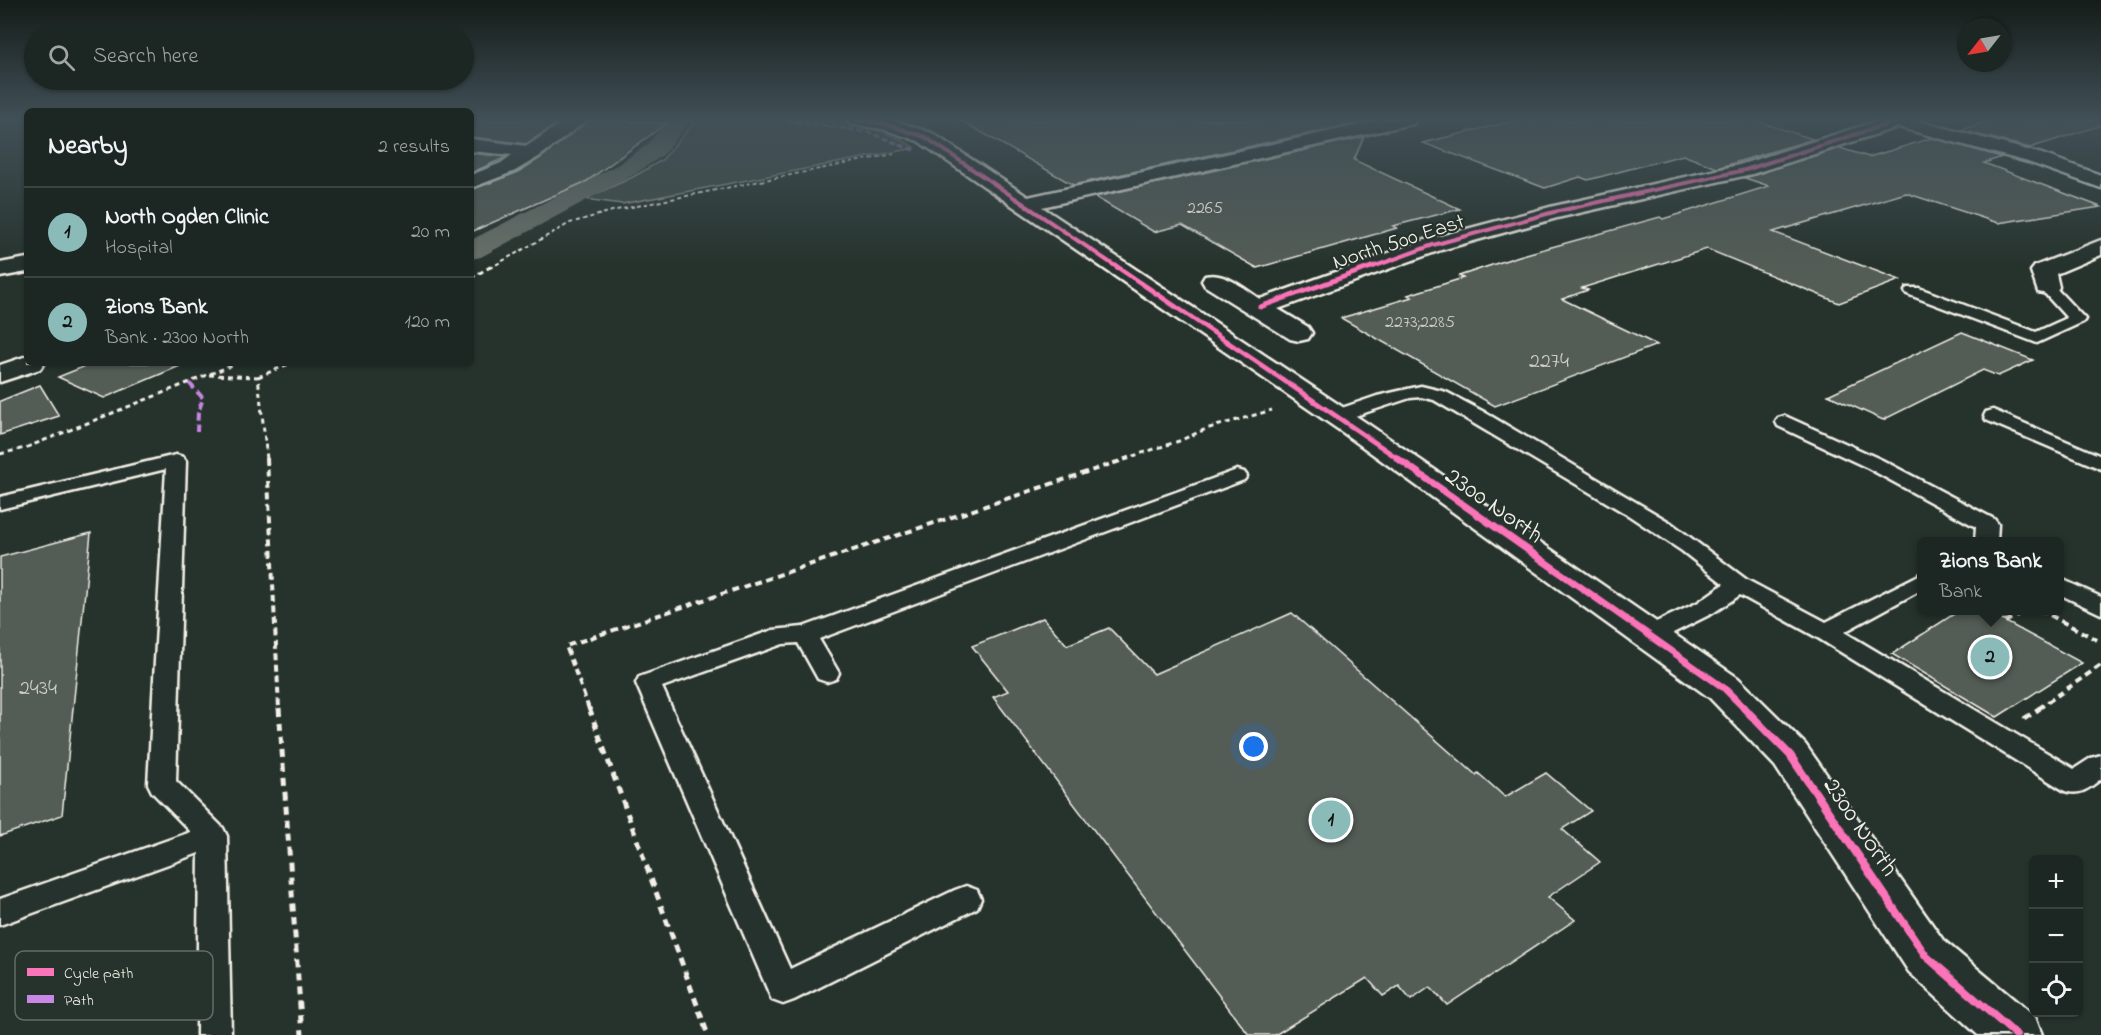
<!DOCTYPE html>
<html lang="en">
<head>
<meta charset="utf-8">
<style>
  body { margin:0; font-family:"Indie Flower",sans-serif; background:#29322f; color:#f1f3f6 }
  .controls { position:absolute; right:18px; bottom:18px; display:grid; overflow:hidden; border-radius:9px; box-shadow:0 2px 4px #0004 }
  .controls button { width:54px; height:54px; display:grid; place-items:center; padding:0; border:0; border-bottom:2px solid #3a4340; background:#1c2622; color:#f1f3f6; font:30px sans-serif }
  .compass { position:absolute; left:1957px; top:18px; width:54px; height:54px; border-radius:50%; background:#1c2622; box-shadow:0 2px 4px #0004; rotate:239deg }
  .you { position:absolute; left:1254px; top:747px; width:21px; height:21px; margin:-15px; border:4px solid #fff; border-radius:50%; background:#1a73e8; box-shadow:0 0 0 9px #1a73e833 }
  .badge { display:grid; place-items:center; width:39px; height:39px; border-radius:50%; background:#8bbbb9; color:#111; font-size:20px; font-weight:700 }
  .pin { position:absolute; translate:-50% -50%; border:3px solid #fff; box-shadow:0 2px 6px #0006 }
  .popup { position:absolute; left:1917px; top:537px; width:147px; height:78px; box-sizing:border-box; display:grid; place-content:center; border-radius:9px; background:#1c2622; filter:drop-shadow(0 2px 4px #0005); font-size:20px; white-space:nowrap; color:#a0a5a5 }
  .popup b { font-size:22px; color:#f1f3f6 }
  .popup::after { content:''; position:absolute; left:50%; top:100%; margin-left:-12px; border:12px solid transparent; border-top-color:#1c2622 }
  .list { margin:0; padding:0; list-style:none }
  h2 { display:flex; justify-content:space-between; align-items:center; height:78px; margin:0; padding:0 24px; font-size:26px }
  h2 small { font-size:20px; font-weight:400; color:#a0a5a5 }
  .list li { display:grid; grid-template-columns:39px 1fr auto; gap:18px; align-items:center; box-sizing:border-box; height:90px; padding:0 24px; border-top:2px solid #3a4340 }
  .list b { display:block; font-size:22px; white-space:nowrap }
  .list p { margin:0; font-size:20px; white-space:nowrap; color:#a0a5a5 }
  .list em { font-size:20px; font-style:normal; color:#a0a5a5 }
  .icon { flex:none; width:33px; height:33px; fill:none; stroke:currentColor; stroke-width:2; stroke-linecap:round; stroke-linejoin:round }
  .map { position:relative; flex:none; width:2101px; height:1035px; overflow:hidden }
  .search { position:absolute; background:#1c2622; box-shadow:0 2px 4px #0004; left:24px; top:24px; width:450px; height:66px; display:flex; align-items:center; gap:15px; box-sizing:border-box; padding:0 21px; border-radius:33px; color:#a0a5a5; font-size:22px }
  .panel { position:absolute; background:#1c2622; box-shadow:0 2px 4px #0004; left:24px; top:108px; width:450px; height:258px; border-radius:9px }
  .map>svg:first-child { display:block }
  .green { fill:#414b45; stroke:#9a9e96; stroke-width:1.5 }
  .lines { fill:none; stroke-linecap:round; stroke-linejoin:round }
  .canal { fill:#676f68; fill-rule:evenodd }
  .building { fill:#525c55; stroke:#f4f1e8; stroke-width:1.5 }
  .service-casing { stroke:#f4f1e8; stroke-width:5 }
  .minor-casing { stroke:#f4f1e8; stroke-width:5 }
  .path-far3 { stroke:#f4f1e8; stroke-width:2; stroke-dasharray:4 3; stroke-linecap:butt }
  .path-far2 { stroke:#f4f1e8; stroke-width:3; stroke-dasharray:5 4; stroke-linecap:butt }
  .path-far1 { stroke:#f4f1e8; stroke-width:4; stroke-dasharray:7 4.5; stroke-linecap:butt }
  .path { stroke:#f4f1e8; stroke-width:5; stroke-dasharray:8 6; stroke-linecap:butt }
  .service { fill:#26332d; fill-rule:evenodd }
  .minor { fill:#26332d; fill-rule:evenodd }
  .quiet-far1 { stroke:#c787e3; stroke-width:3; stroke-dasharray:6 3; stroke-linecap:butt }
  .quiet { stroke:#c787e3; stroke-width:4; stroke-dasharray:8 4; stroke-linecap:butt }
  .cycleway-far3-casing { stroke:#26332d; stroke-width:6 }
  .cycleway-far2-casing { stroke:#26332d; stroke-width:8 }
  .cycleway-far1-casing { stroke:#26332d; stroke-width:10 }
  .cycleway-casing { stroke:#26332d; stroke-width:12 }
  .cycleway-far3 { stroke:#fb73b8; stroke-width:4 }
  .cycleway-far2 { stroke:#fb73b8; stroke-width:5 }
  .cycleway-far1 { stroke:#fb73b8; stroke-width:7 }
  .cycleway { stroke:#fb73b8; stroke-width:8 }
  .labels { text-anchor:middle; stroke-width:4.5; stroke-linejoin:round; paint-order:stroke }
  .far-number-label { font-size:18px; fill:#ccccc3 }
  .far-street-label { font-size:22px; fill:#f4f1e8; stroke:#26332d }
  .number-label { font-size:22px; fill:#ccccc3 }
  .street-label { font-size:26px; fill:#f4f1e8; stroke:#26332d }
  .key { fill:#26332d; stroke:#646c65; stroke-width:1.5 }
  .key-label { font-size:16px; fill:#f4f1e8 }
</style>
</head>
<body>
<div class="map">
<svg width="2101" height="1035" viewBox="0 0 2101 1035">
  <rect width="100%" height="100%" fill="#26332d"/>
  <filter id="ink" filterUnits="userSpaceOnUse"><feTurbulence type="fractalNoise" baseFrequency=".0167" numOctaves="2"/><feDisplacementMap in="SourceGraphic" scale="12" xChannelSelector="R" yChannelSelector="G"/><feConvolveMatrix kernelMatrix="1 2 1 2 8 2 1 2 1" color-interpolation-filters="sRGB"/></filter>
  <g filter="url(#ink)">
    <path class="green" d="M 696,120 C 760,120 861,111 915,148 L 622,204 L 585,199 L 633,177 L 662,160 Z"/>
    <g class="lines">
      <path class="canal" d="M 669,120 L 691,120 L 663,155 L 635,174 L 481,257 L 471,259 L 471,240 L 619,164 L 647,145 Z"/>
    </g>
    <g class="building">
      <path d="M 471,120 L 562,120 L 526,144 L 471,137 Z"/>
      <path d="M 589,120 L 667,123 L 587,181 L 471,232 L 471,190 L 516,173 L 541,158 Z"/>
      <path d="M 960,120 L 1371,120 L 1073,185 Z"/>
      <path d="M 1517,120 L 1753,120 L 1813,139 L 1717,168 L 1683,155 L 1588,180 L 1580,177 L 1545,188 L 1423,143 Z"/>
      <path d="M 1993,120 L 2098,120 L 2099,126 L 2030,148 L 1961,130 Z"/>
      <path d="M 1364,137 L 1354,160 L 1460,209 L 1393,226 L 1397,228 L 1257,268 L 1182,225 L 1154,232 L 1095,197 Z"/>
      <path d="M 1932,138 L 2002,157 L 1984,163 L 2101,207 L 1998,223 L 1906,193 L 1773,232 L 1900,280 L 1839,303 L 1707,249 L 1582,288 L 1588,290 L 1562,299 L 1657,345 L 1495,406 L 1341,318 L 1412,297 L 1408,295 L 1463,278 L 1459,276 L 1519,256 L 1660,217 L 1663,219 L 1769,186 L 1745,178 L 1840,148 L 1869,157 Z"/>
      <path d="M 471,153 L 506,157 L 471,173 Z"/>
      <path d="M 1962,332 L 2033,360 L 1998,376 L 1983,370 L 1883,420 L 1828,395 Z"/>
      <path d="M 93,363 L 187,363 L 104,398 L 58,377 Z"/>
      <path d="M 40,385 L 59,416 L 0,435 L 0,401 Z"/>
      <path d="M 91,533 L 62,815 L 0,836 L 0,557 Z"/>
      <path d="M 1960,610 L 1984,610 L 2082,663 L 1997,717 L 1892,654 Z"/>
      <path d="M 1292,613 L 1476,775 L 1478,773 L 1505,797 L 1546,773 L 1591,811 L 1562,829 L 1600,862 L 1548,897 L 1575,920 L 1447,1005 L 1430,987 L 1411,1000 L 1399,986 L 1383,996 L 1367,978 L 1275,1035 L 1249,1035 L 993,697 L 1008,691 L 972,646 L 1043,618 L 1067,645 L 1109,628 L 1154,674 Z"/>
    </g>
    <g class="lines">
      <defs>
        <g id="service">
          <path d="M 2047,282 L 2052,284 L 2085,319 L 2083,322 L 2037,343 L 1907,294 L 1905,291 L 1907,288 L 1919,288 L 2036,332 L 2067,318 L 2039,287 Z"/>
          <path d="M 1421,386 L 1446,392 L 1484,412 L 1671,523 L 1747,580 L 1826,622 L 1921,574 L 1921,590 L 1844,632 L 2074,769 L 2091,758 L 2101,755 L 2101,779 C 2089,788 2081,796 2065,791 L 1818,638 L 1740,595 L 1713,613 L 1657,641 L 1649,643 L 1641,641 L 1637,635 L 1641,629 L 1697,603 L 1724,584 L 1682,551 L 1628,515 L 1434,400 L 1421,397 L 1410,398 L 1337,422 L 1330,420 L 1328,416 L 1330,412 L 1377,396 Z"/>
          <path d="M 1993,410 L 2101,456 L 2101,469 L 1986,420 L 1984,416 L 1986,412 Z"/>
          <path d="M 1785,416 L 1882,460 L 1994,519 L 1998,524 L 1997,542 L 1975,542 L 1976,527 L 1868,468 L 1778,426 L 1776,422 L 1778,418 Z"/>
          <path d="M 176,455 L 183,457 L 186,461 L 176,781 L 223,828 L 227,836 L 231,1035 L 197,1035 L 199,853 L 0,925 L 0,899 L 191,832 L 152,792 L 148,784 L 166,469 L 0,509 L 0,497 Z"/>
          <path d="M 1237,470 L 1244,472 L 1247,476 L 1244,480 L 819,639 L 839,673 L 836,679 L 827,682 L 818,679 L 798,643 L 783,644 L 662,687 L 790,969 L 955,890 L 966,886 L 977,890 L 981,899 L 977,908 L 794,1000 L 783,1004 L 772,1000 L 636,683 L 639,677 L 773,630 L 803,627 Z"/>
          <path d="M 2059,578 L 2101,597 L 2101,614 L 2059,594 Z"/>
        </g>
        <g id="minor">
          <path d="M 566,120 L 587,120 L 540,156 L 515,171 L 471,188 L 471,175 L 501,163 L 512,155 L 471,151 L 471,139 L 527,146 Z"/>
          <path d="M 848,120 L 892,120 L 932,133 L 1028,197 L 1382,120 L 1416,120 L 1413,124 L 1407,125 L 1042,207 L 1365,422 L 1738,678 L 1805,744 L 1943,940 L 2035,1017 L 2042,1035 L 1978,1035 L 1909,972 L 1775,766 L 1710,698 L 1345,434 L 918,141 L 883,129 L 851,124 Z"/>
          <path d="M 1881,120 L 1915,120 L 2042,154 L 2101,175 L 2101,188 L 2028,162 L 1898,127 L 1752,174 L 1557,218 L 1441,250 L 1278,309 L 1308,327 L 1312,333 L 1308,339 L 1299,341 L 1290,339 L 1205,286 L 1202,281 L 1205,276 C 1225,271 1244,289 1260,299 L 1425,240 L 1554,206 L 1739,165 Z"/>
          <path d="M 2101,240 L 2101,255 L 2056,274 L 2059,287 L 2056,292 L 2047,294 L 2038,292 L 2031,271 L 2035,266 Z"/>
          <path d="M 27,258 L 27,272 L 0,277 L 0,263 Z"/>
          <path d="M 27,356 L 27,363 L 44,363 L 40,369 L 0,382 L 0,365 Z"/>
        </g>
      </defs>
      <use href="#service" class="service-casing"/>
      <use href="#minor" class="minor-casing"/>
      <path class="path-far3" d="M 490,268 L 570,223 L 612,211 L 894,154"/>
      <g class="path-far2">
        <path d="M 471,278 L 492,266"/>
        <path d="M 209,375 L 258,377 L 267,459"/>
        <path d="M 258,377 L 291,363"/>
        <path d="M 0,454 L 25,448 L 235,364"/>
        <path d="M 1124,459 L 1179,441 L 1206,429 L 1272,410"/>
      </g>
      <g class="path-far1">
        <path d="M 267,458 L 279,709"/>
        <path d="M 2040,610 L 2101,642"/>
        <path d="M 2005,622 L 2026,610"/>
        <path d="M 589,709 L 566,646 L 1129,458"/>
        <path d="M 2038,709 L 2101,665"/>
      </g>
      <g class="path">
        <path d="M 279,708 L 302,1035"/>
        <path d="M 589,708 L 708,1035"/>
        <path d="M 2024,719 L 2040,708"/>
      </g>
      <use href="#service" class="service"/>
      <use href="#minor" class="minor"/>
      <path class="quiet-far1" d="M 786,120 L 868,132 L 916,151"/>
      <path class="quiet" d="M 189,383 L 203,398 L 198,413 L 197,431"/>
      <defs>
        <g id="cycleway-far3">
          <path d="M 857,120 L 886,124 L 925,137 L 1118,268"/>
          <path d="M 1370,268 L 1433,245 L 1554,212 L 1745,170 L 1897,121"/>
        </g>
        <g id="cycleway-far2">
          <path d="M 1116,266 L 1399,459"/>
          <path d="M 1260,307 L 1374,266"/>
        </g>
        <path id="cycleway-far1" d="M 1397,458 L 1724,688 L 1745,709"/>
        <path id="cycleway" d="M 1744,708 L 1790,755 L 1926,956 L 2016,1035"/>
      </defs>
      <use href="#cycleway-far3" class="cycleway-far3-casing"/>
      <use href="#cycleway-far2" class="cycleway-far2-casing"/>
      <use href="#cycleway-far1" class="cycleway-far1-casing"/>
      <use href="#cycleway" class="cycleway-casing"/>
      <use href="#cycleway-far3" class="cycleway-far3"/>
      <use href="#cycleway-far2" class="cycleway-far2"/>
      <use href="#cycleway-far1" class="cycleway-far1"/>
      <use href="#cycleway" class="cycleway"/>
    </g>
  </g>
  <linearGradient id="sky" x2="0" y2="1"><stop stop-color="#151c19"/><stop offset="0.45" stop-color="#415057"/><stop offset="1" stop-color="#415057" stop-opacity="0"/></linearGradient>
  <rect width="2101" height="265" fill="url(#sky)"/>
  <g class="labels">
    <g class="far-number-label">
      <text x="1205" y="213">2265</text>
      <text x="1420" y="327">2273;2285</text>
    </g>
    <g class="far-street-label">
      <text transform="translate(1398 240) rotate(-18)" y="8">North 500 East</text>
    </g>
    <g class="number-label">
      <text x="1549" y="367">2274</text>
      <text x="38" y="694">2434</text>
    </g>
    <g class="street-label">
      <text transform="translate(1495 504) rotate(35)" y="9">2300 North</text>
      <text transform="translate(1862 826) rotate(56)" y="9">2300 North</text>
    </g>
  </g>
  <rect x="15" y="951" width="198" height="69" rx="9" class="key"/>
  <rect x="27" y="968" width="27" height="8" fill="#fb73b8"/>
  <rect x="27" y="995" width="27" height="8" fill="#c787e3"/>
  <g class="key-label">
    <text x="64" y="978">Cycle path</text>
    <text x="64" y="1005">Path</text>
  </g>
</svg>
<div class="controls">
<button>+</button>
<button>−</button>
<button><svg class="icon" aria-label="locate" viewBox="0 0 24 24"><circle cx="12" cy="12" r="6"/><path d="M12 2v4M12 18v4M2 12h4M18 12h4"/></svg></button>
</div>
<svg class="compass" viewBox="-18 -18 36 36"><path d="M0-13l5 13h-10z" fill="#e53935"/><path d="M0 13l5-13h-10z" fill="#a0a5a5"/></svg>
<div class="you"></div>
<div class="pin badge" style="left:1331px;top:820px">1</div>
<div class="pin badge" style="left:1990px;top:657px">2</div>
<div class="popup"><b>Zions Bank</b>Bank</div>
<div class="search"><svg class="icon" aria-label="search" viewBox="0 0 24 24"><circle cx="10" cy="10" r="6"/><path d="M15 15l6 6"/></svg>Search here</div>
<section class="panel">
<h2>Nearby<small>2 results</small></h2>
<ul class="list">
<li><span class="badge">1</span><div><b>North Ogden Clinic</b><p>Hospital</p></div><em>20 m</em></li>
<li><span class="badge">2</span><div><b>Zions Bank</b><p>Bank · 2300 North</p></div><em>120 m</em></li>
</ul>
</section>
</div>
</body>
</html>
